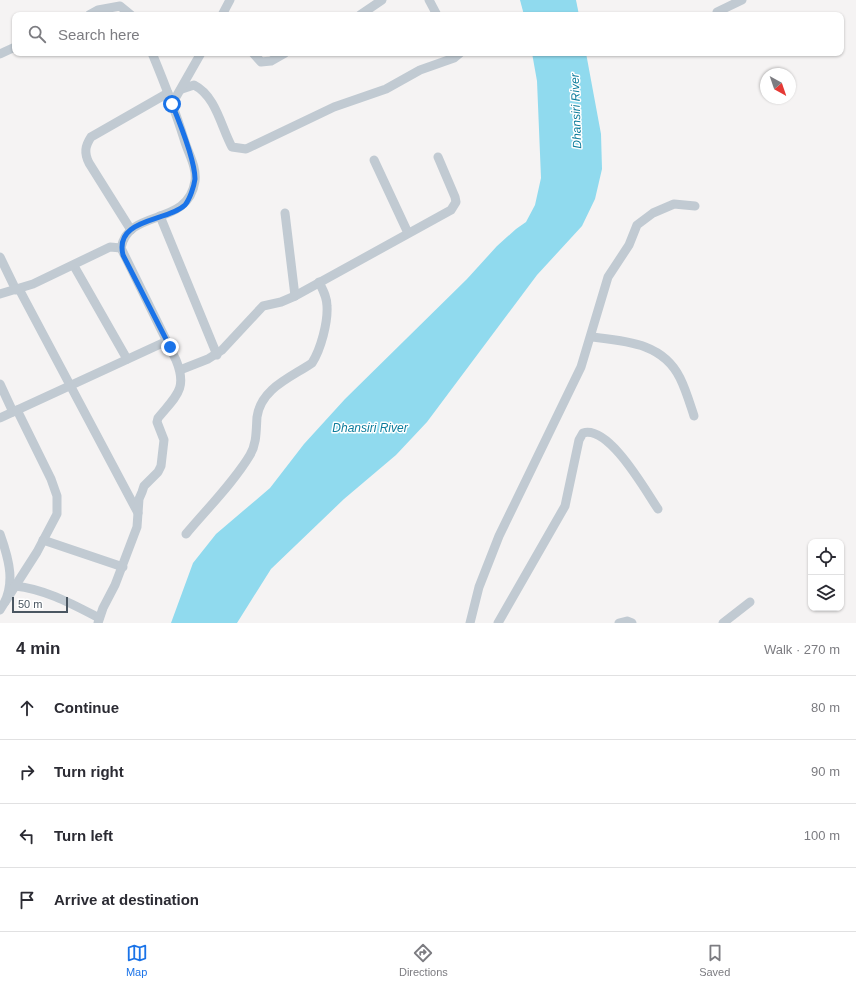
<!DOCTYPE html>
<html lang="en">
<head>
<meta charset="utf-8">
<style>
  body { margin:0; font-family:Arial,sans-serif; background:#f2f2f3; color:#2b2b33 }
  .controls { position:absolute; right:12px; bottom:12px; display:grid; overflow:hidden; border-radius:8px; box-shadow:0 1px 3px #0004 }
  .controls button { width:36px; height:36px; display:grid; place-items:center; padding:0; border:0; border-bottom:1px solid #e1e1e2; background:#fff; color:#2b2b33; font:20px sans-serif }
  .compass { position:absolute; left:760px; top:68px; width:36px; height:36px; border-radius:50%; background:#fff; box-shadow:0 1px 3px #0004; rotate:140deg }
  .scale { position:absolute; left:12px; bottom:10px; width:56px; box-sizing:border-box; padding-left:4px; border:2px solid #4a5661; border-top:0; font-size:11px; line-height:14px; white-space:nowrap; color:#4a5661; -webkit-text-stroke:3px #fff; paint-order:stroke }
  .stop { position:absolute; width:12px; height:12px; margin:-9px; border:3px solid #1a73e8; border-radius:50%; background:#fff }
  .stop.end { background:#1a73e8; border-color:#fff; box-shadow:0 1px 4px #0008 }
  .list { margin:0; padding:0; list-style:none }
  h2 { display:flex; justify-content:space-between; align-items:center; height:52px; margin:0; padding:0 16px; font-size:17px }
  h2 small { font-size:13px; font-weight:400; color:#7c7c81 }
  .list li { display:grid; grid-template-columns:26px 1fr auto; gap:12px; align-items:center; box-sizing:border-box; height:64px; padding:0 16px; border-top:1px solid #e1e1e2 }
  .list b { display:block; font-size:15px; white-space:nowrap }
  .list em { font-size:13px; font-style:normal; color:#7c7c81 }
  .icon { flex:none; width:22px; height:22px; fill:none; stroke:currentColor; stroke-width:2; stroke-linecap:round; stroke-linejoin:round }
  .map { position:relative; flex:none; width:856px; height:623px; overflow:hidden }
  .search { position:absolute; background:#fff; box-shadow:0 1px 3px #0004; left:12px; right:12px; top:12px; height:44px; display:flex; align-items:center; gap:10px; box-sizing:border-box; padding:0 14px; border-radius:8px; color:#7c7c81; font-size:15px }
  .sheet { height:308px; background:#fff }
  nav { display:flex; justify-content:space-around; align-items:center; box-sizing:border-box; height:56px; border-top:1px solid #e1e1e2; background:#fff; font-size:11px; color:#7c7c81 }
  nav a { display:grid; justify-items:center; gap:2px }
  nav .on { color:#1a73e8 }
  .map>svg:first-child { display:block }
  .water { fill:#90daee }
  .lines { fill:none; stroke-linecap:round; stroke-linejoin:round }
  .street { stroke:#c1cad2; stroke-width:9 }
  .route { stroke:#1a73e8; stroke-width:5 }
  .labels { text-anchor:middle; stroke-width:3; stroke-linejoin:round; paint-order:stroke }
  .water-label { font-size:12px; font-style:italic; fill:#0c7c9b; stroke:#fff }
</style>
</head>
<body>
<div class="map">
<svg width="856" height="623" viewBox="0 0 856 623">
  <rect width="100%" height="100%" fill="#f5f3f3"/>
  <g class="water">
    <path d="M 520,0 L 576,0 L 579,15 L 524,15 Z"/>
    <path d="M 532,53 L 586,53 L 601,134 L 602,169 L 595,199 L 582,226 L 537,275 L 427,422 L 396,455 L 344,499 L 271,569 L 237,623 L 171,623 L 193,563 L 216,534 L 270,488 L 304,444 L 345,399 L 467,279 L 497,246 L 516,229 L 526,222 L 535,205 L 541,178 L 537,81 Z"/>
  </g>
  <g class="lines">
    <g class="street">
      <path d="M 429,0 L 437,15"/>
      <path d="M 717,12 L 742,0"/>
      <path d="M 89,15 L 98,10 L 120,6 L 131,15"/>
      <path d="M 222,15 L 230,0"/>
      <path d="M 360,15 L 382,0"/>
      <path d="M 253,53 L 261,62 L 271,61 L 285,53"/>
      <path d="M 0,54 L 15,47"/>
      <path d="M 182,89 L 194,85 C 216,96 221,127 232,147 L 246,149 L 334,107 L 386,89 L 420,70 L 454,58 L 460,53"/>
      <path d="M 172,104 L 201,53"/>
      <path d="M 374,160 L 408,233"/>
      <path d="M 285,213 L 295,296"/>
      <path d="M 160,216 L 217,355"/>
      <path d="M 131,230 L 89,163 C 84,153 85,146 91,137 L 168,93"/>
      <path d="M 0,257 L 16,290"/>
      <path d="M 74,266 L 127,359"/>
      <path d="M 19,289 L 138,513"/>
      <path d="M 0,294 L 33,284 L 110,247 L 121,248"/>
      <path d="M 592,337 C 626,341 663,343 680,378 C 686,390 690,404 694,416"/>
      <path d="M 180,370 L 208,359 L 222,350 L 263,306 L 281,302 L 295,296 L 451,210 L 456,202 L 455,197 L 438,157"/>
      <path d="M 0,384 L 13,412"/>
      <path d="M 0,418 L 167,341"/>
      <path d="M 0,534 C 9,559 17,586 0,610"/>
      <path d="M 186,534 C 206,510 234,482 250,455 C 257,443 256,430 257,417 C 261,388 292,377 312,363 C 321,349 328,322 327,306 C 327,297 323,290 319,282"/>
      <path d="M 43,540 L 123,567"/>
      <path d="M 15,586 C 45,589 72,604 99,618"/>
      <path d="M 5,602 L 37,552 L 57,514 L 57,496 L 51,479 L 17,410"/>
      <path d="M 98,623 L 103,608 L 115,585 L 137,527 L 139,499 L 142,492 L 144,486 L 158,472 L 161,466 L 164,440 L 157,422 L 158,418 C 176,396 188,389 176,360 L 121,248 C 129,207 188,228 195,181 C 197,167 188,153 184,139 C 175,110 164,82 152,53"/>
      <path d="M 470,623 L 479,587 L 499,536 L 581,367 L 608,277 L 629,245 L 637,225 L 653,213 L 674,204 L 695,206"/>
      <path d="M 498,623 L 565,506 L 579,440 L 583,433 C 609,425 645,490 658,509"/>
      <path d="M 619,623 L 627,621 L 632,623"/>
      <path d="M 723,623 L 750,602"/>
    </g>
  </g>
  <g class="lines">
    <path class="route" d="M 170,347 L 123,255 C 114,218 167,222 185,205 C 190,199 194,186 195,179 C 195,161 179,121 172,104"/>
  </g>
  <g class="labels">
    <g class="water-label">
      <text transform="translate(576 111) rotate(-92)" y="4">Dhansiri River</text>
      <text x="370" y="432">Dhansiri River</text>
    </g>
  </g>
</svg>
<div class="controls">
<button><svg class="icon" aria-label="locate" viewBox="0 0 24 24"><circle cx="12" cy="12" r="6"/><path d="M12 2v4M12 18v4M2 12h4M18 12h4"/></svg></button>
<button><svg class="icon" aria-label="layers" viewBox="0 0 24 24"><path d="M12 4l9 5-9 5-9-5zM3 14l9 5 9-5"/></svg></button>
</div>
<svg class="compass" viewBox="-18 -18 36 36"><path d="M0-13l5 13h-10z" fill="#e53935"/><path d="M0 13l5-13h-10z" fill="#7c7c81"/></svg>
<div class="scale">50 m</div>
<div class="stop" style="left:172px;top:104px"></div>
<div class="stop end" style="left:170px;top:347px"></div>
<div class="search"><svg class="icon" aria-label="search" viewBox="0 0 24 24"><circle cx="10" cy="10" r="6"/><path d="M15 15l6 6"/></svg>Search here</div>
</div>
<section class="sheet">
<h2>4 min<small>Walk · 270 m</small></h2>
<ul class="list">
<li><svg class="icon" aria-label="ahead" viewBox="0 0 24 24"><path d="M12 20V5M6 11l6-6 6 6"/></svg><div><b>Continue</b></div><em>80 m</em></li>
<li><svg class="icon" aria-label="right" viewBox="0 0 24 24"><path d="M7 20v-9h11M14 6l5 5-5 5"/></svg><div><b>Turn right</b></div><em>90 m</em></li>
<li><svg class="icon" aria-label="left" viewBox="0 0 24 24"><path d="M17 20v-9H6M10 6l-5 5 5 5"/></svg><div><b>Turn left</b></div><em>100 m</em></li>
<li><svg class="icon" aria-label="arrive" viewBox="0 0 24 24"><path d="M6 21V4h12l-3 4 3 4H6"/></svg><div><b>Arrive at destination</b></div></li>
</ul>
</section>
<nav>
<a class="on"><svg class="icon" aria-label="map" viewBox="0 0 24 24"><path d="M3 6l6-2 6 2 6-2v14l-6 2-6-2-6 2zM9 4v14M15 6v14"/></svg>Map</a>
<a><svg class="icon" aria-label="directions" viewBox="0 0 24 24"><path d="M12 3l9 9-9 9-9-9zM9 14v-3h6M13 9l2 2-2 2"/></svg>Directions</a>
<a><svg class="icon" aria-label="saved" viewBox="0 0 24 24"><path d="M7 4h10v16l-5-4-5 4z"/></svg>Saved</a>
</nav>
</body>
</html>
